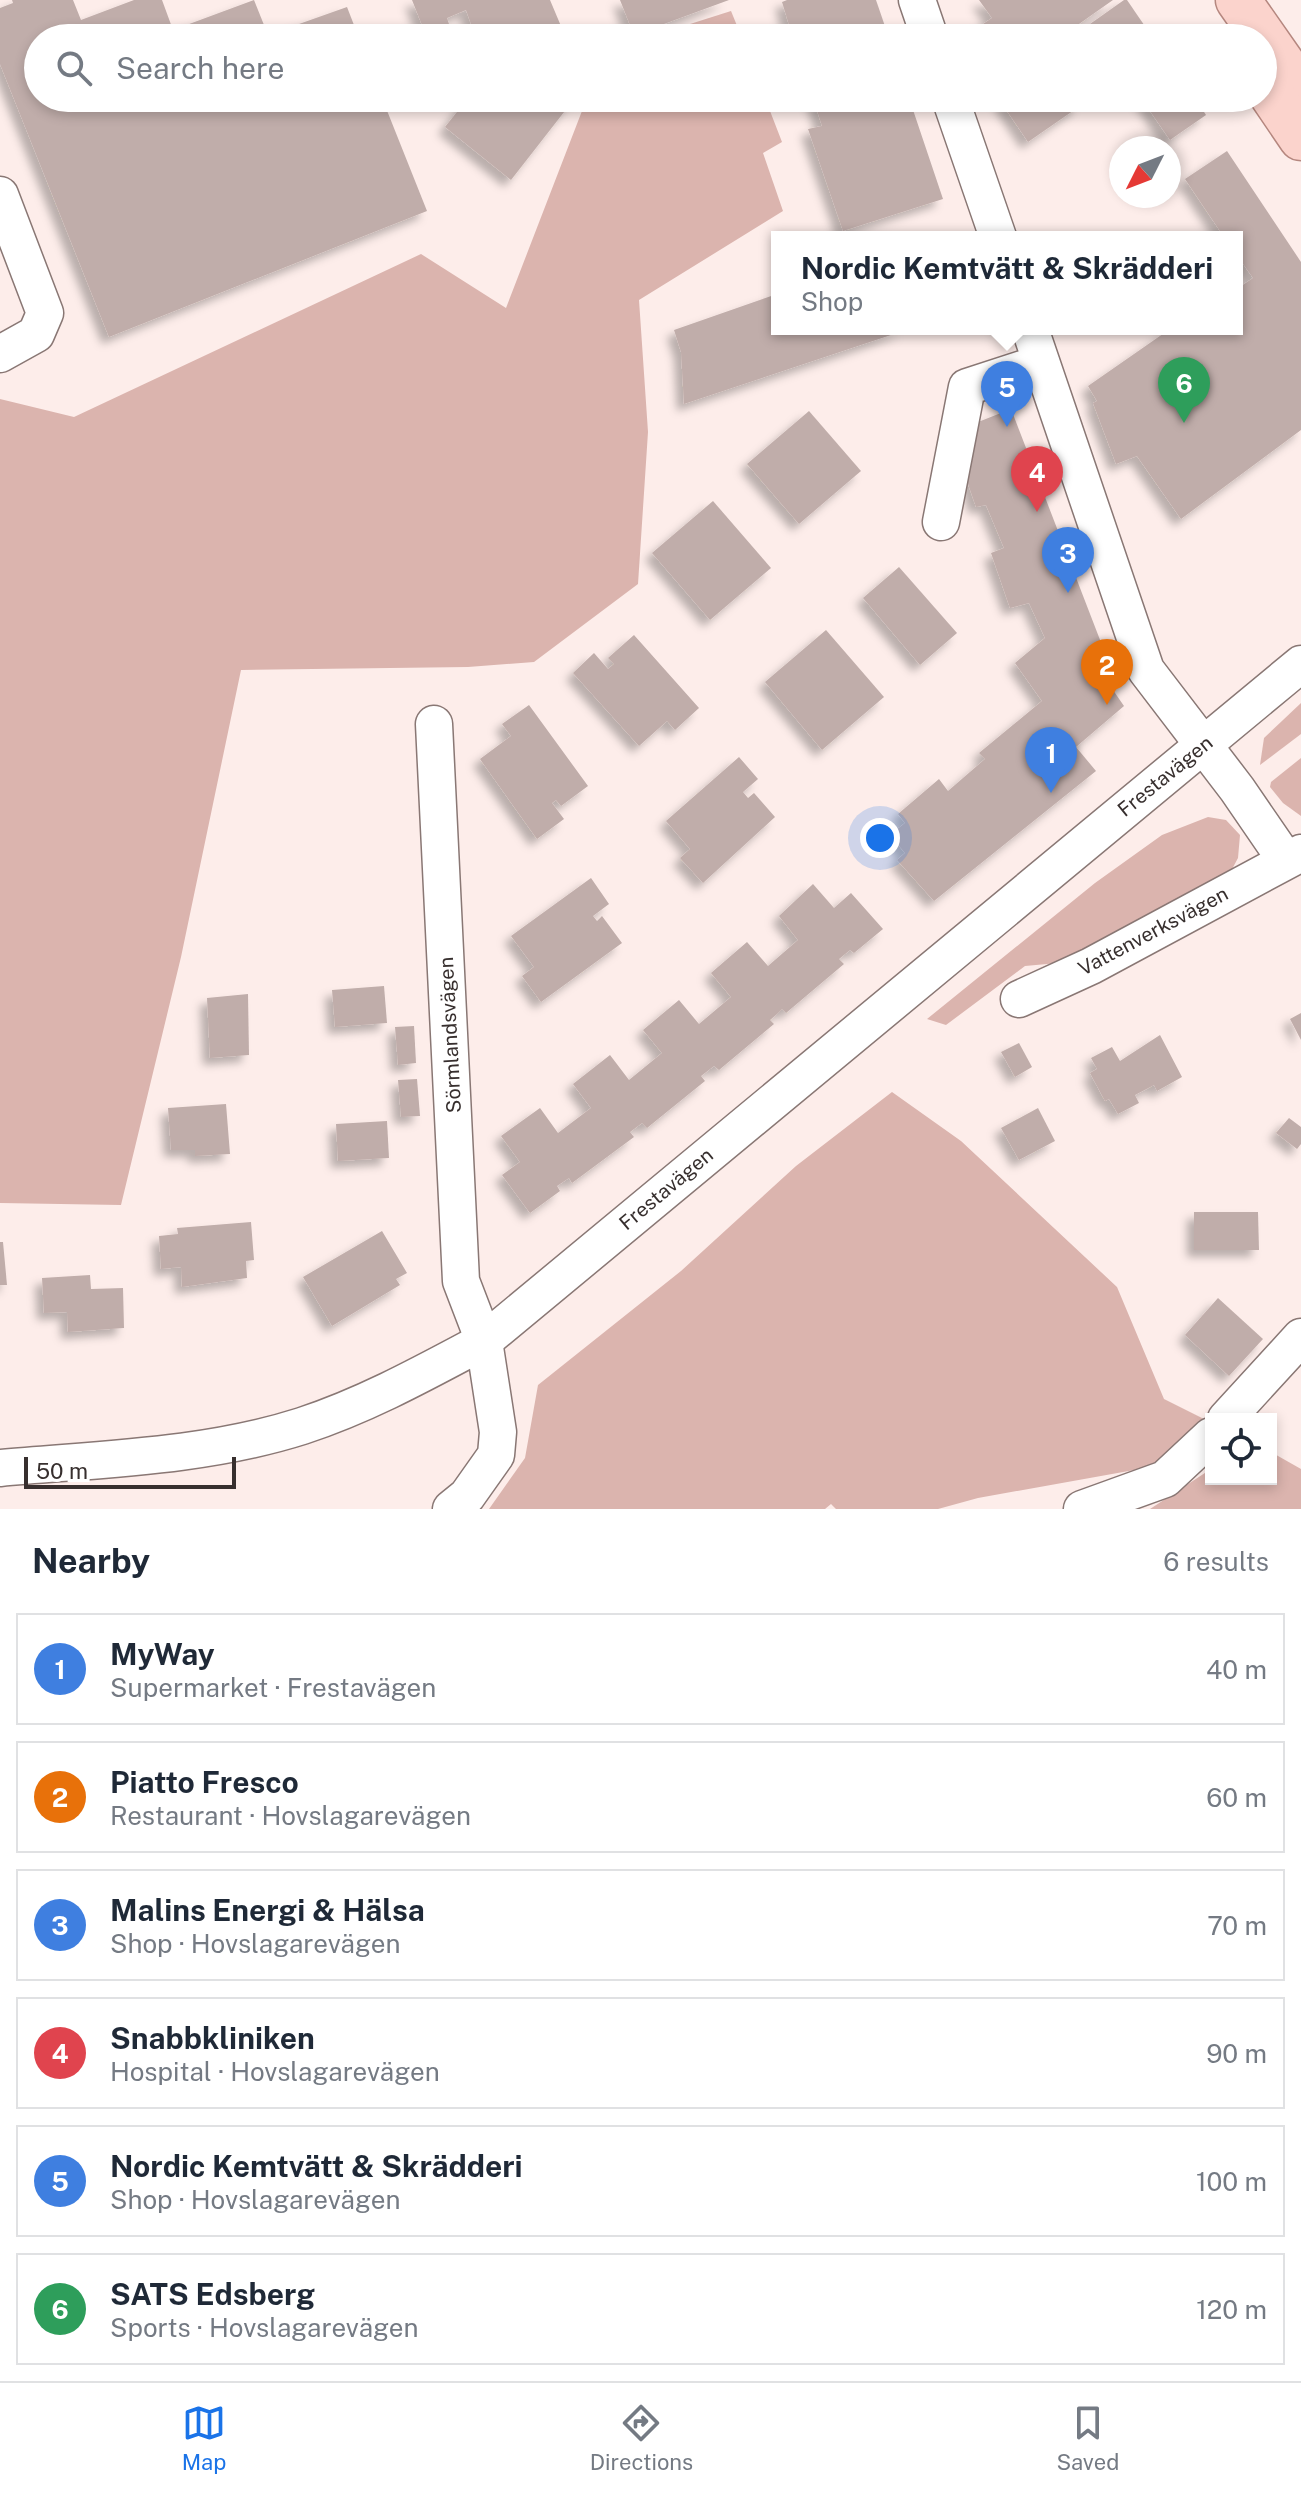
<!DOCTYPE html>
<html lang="en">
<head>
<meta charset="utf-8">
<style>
  body { margin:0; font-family:"Public Sans",sans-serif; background:#f6f6f7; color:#1f2937 }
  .controls { position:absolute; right:24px; bottom:24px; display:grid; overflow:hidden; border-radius:0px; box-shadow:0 4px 12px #0003 }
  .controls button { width:72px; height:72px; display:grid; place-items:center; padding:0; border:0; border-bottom:2px solid #e0e1e3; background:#fff; color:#1f2937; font:40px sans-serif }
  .compass { position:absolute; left:1109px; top:136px; width:72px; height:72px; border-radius:50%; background:#fff; box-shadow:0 4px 12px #0003; rotate:228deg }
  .scale { position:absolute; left:24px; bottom:20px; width:212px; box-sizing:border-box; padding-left:8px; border:4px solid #372f2e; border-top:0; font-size:22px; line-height:28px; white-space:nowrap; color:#372f2e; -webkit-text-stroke:6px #fff; paint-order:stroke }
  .you { position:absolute; left:880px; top:838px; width:28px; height:28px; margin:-20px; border:6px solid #fff; border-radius:50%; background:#1a73e8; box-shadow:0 0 0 12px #1a73e833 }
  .badge { display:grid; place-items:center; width:52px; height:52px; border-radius:50%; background:#1a73e8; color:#fff; font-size:26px; font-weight:700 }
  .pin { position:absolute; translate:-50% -66px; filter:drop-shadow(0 2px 4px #0008) }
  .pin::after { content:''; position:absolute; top:42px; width:28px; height:24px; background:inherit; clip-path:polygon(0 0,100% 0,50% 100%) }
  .popup { position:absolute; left:771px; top:231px; width:472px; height:104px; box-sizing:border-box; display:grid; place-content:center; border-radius:0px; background:#fff; filter:drop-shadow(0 2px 6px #0005); font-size:26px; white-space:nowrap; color:#747a83 }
  .popup b { font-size:30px; color:#1f2937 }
  .popup::after { content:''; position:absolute; left:50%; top:100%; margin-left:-16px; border:16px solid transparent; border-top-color:#fff }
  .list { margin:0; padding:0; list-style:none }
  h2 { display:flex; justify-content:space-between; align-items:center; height:104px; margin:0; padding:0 32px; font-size:34px }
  h2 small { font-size:26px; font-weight:400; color:#747a83 }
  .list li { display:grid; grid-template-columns:52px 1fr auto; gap:24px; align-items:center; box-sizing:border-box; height:112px; margin:0 16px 16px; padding:0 16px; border:2px solid #e0e1e3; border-radius:0px }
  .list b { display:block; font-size:30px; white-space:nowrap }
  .list p { margin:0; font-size:26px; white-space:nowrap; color:#747a83 }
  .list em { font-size:26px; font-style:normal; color:#747a83 }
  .icon { flex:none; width:44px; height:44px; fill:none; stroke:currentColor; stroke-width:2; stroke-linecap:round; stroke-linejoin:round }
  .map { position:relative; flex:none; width:1301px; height:1509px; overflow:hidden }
  .search { position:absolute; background:#fff; box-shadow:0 4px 12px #0003; left:24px; right:24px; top:24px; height:88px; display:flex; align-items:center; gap:20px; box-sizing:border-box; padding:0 28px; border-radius:44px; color:#747a83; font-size:30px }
  .sheet { height:872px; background:#fff }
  nav { display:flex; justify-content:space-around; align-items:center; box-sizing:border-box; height:112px; border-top:2px solid #e0e1e3; background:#fff; font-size:22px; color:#747a83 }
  nav a { display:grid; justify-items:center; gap:4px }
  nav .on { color:#1a73e8 }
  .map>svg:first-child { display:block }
  .green { fill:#dbb4ae }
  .building { fill:#c0adaa; filter:url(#shadow) }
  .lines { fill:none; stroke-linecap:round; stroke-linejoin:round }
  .minor-casing { stroke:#897774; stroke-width:39 }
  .major-casing { stroke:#b5877f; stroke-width:47 }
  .minor { stroke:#fff; stroke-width:36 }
  .major { stroke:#fbd3cc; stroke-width:44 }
  .labels { text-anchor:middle; stroke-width:6; stroke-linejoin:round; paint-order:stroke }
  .street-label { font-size:20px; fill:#372f2e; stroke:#fff }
</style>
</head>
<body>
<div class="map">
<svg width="1301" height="1509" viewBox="0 0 1301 1509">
  <defs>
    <filter id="shadow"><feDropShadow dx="-7" dy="7" stdDeviation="4" flood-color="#0004"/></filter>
  </defs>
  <rect width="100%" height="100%" fill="#fdedea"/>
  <g class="green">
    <path d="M 731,11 L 742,38 L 646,38 Z"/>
    <path d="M 587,98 L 765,98 L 782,142 L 763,153 L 783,211 L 639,300 L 648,432 L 638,584 L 534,662 L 468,667 L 241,670 L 181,957 L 121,1205 L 0,1203 L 0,399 L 74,417 L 421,254 L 506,308 Z"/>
    <path d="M 1301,703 L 1301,734 L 1260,765 L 1264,738 Z"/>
    <path d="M 1301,758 L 1301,816 L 1283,803 L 1270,787 L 1271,782 Z"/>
    <path d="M 1208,817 L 1226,820 L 1240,835 L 1238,858 L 1230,873 L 1069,962 L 1025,966 L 946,1025 L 927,1019 L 1095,883 L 1162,835 Z"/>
    <path d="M 892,1092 L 961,1141 L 1117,1287 L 1164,1399 L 1210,1422 L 1151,1467 L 978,1498 L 938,1509 L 836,1509 L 831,1504 L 825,1509 L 489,1509 L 525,1458 L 538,1385 L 681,1271 L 796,1166 Z"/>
    <path d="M 1271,1452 L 1301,1469 L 1301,1509 L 1150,1509 L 1211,1469 L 1211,1479 L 1271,1479 Z"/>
  </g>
  <g class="building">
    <path d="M 12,0 L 73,0 L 81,20 L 134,0 L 162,0 L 173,30 L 254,0 L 268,35 L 347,7 L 359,38 L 38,38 L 38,98 L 382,98 L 427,211 L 109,337 L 0,64 L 0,8 L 13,3 Z"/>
    <path d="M 412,0 L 550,0 L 566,38 L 476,38 L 466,10 L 447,18 L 450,27 L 426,35 Z"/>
    <path d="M 620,0 L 729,0 L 634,35 Z"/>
    <path d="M 787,0 L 876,0 L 889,38 L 793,38 L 782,2 Z"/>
    <path d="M 979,0 L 1113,0 L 1059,38 L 989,38 L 980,26 L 992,18 Z"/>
    <path d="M 1124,0 L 1127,0 L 1153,38 L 1100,38 L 1090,24 Z"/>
    <path d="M 468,98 L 575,98 L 511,180 L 445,127 Z"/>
    <path d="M 813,98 L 909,98 L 943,199 L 843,231 L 808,129 L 822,126 Z"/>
    <path d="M 1006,98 L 1075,98 L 1080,106 L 1028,142 L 1001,102 Z"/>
    <path d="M 1141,98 L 1195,98 L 1206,115 L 1170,140 Z"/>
    <path d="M 1227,151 L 1301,262 L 1301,430 L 1181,519 L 1137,456 L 1116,464 L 1093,403 L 1097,401 L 1088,386 L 1170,329 L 1237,329 L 1237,289 L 1253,278 L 1237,255 L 1237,237 L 1224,237 L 1185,179 Z"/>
    <path d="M 777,294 L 777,329 L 906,330 L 684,404 L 681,352 L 674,330 Z"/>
    <path d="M 1011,409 L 1107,658 L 1095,664 L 1124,706 L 1076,747 L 1096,771 L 934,901 L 897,860 L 905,853 L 890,835 L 905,823 L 898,814 L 939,779 L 948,791 L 985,759 L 979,753 L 1042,701 L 1015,663 L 1045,638 L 1029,603 L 1010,608 L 991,553 L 1004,548 L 986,505 L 976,507 L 957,452 L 963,428 Z"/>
    <path d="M 809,411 L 861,471 L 799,524 L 747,464 Z"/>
    <path d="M 713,501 L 771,568 L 710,620 L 652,553 Z"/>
    <path d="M 899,567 L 957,633 L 920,665 L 863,598 Z"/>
    <path d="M 826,630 L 884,697 L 822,750 L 765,682 Z"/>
    <path d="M 634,635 L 699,708 L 675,730 L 667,721 L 639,746 L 573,673 L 594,653 L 608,669 L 614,664 L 608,658 Z"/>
    <path d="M 529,705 L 588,786 L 561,806 L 556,800 L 552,803 L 564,819 L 537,839 L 480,759 L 511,736 L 502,724 Z"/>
    <path d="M 739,757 L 758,779 L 743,792 L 748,798 L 754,793 L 775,817 L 703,883 L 680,858 L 690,849 L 666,821 Z"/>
    <path d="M 591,878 L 609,904 L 593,916 L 597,921 L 602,916 L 622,943 L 541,1002 L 522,976 L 534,967 L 511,936 Z"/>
    <path d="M 813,884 L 834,908 L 851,893 L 883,929 L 854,953 L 850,950 L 839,959 L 844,964 L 786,1013 L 782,1009 L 777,1014 L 770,1020 L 774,1024 L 719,1070 L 714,1066 L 701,1076 L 705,1081 L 647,1128 L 642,1123 L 630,1132 L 634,1137 L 572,1183 L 569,1178 L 557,1186 L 560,1191 L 530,1213 L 502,1175 L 520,1162 L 501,1136 L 540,1108 L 558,1133 L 591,1108 L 573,1084 L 610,1055 L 629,1080 L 662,1053 L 643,1030 L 679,1000 L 699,1024 L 731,997 L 711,973 L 747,942 L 768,966 L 798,940 L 779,916 Z"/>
    <path d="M 384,986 L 387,1023 L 335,1027 L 332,990 Z"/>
    <path d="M 248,994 L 249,1055 L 210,1058 L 207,998 Z"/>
    <path d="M 1301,1013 L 1301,1040 L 1290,1019 Z"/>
    <path d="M 414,1026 L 416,1063 L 398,1065 L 395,1027 Z"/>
    <path d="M 1160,1035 L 1182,1077 L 1157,1091 L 1154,1085 L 1135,1095 L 1139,1103 L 1118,1114 L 1109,1099 L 1105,1101 L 1090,1073 L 1097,1069 L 1091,1058 L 1112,1047 L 1120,1061 Z"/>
    <path d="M 1019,1043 L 1032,1067 L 1015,1077 L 1001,1052 Z"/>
    <path d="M 417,1079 L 420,1116 L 401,1117 L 398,1080 Z"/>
    <path d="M 226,1104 L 230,1154 L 195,1156 L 195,1150 L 171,1150 L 168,1108 Z"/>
    <path d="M 1038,1108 L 1055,1141 L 1019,1160 L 1001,1128 Z"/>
    <path d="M 1289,1118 L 1301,1127 L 1301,1144 L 1297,1149 L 1276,1133 Z"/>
    <path d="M 387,1121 L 389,1158 L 338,1161 L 336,1124 Z"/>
    <path d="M 1194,1212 L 1258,1212 L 1259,1250 L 1194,1250 Z"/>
    <path d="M 251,1222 L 254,1260 L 246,1261 L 247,1278 L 182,1287 L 181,1267 L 161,1269 L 159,1236 L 178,1234 L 177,1228 Z"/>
    <path d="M 382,1231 L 407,1273 L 396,1279 L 400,1285 L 332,1326 L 303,1277 Z"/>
    <path d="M 0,1242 L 3,1242 L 7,1285 L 0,1285 Z"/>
    <path d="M 90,1275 L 91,1289 L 123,1288 L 124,1328 L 68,1332 L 67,1312 L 44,1313 L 42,1278 Z"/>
    <path d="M 1218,1298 L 1263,1339 L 1229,1376 L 1185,1335 Z"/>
  </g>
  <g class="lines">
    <defs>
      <g id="minor">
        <path d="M 917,0 L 930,38"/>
        <path d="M 950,98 L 998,237"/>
        <path d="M 0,195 L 45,313 L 36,334 L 0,354"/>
        <path d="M 1030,329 L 1146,670 L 1237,789 L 1285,859"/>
        <path d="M 941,522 L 967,387 L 1041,363"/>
        <path d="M 434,724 L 461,1281 L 484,1341 L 498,1432 L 496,1455 L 467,1496 L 451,1509"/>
        <path d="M 1019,999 L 1091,966 L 1301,853"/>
        <path d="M 1226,1419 L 1301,1337"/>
        <path d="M 0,1468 C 100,1459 205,1457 302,1426 C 366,1405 424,1373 484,1341 L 1301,664"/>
        <path d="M 1082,1509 L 1165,1479 L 1211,1436"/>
      </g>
      <g id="major">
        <path d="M 1238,0 L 1301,90"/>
        <path d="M 1263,82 L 1301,138"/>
      </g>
    </defs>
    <use href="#minor" class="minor-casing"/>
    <use href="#major" class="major-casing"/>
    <use href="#minor" class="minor"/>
    <use href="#major" class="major"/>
  </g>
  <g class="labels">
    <g class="street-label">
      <text transform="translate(1165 776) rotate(-39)" y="7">Frestavägen</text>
      <text transform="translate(1153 931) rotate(-28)" y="7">Vattenverksvägen</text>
      <text transform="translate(450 1035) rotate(-93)" y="7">Sörmlandsvägen</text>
      <text transform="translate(666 1189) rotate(-40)" y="7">Frestavägen</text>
    </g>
  </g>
</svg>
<div class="controls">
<button><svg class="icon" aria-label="locate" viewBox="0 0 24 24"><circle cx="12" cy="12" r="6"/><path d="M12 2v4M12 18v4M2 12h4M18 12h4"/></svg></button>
</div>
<svg class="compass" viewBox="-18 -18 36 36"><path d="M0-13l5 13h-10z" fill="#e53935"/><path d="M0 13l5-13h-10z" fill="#747a83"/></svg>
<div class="scale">50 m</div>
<div class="you"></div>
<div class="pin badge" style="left:1051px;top:793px;background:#3f7fe0">1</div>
<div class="pin badge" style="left:1107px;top:705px;background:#e8710a">2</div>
<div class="pin badge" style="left:1068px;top:593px;background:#3f7fe0">3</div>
<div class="pin badge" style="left:1037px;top:512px;background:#e0444e">4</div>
<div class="pin badge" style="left:1007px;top:427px;background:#3f7fe0">5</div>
<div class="popup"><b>Nordic Kemtvätt &amp; Skrädderi</b>Shop</div>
<div class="pin badge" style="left:1184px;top:423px;background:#2e9e5b">6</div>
<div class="search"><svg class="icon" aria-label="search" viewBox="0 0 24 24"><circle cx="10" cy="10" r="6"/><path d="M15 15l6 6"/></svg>Search here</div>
</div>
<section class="sheet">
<h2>Nearby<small>6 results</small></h2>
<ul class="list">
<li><span class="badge" style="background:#3f7fe0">1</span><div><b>MyWay</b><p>Supermarket · Frestavägen</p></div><em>40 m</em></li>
<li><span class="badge" style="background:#e8710a">2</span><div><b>Piatto Fresco</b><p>Restaurant · Hovslagarevägen</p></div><em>60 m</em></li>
<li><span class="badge" style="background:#3f7fe0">3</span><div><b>Malins Energi &amp; Hälsa</b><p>Shop · Hovslagarevägen</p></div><em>70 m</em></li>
<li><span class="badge" style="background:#e0444e">4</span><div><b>Snabbkliniken</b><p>Hospital · Hovslagarevägen</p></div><em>90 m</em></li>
<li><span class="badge" style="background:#3f7fe0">5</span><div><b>Nordic Kemtvätt &amp; Skrädderi</b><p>Shop · Hovslagarevägen</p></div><em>100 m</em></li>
<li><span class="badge" style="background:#2e9e5b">6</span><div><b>SATS Edsberg</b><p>Sports · Hovslagarevägen</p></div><em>120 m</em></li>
</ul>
</section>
<nav>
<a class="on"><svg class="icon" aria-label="map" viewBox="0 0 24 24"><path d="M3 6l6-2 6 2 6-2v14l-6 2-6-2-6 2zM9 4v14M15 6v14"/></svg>Map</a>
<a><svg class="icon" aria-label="directions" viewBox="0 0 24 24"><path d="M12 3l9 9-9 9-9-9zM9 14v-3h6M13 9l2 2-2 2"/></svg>Directions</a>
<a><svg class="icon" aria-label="saved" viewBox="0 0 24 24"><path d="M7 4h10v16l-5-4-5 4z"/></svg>Saved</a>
</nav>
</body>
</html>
